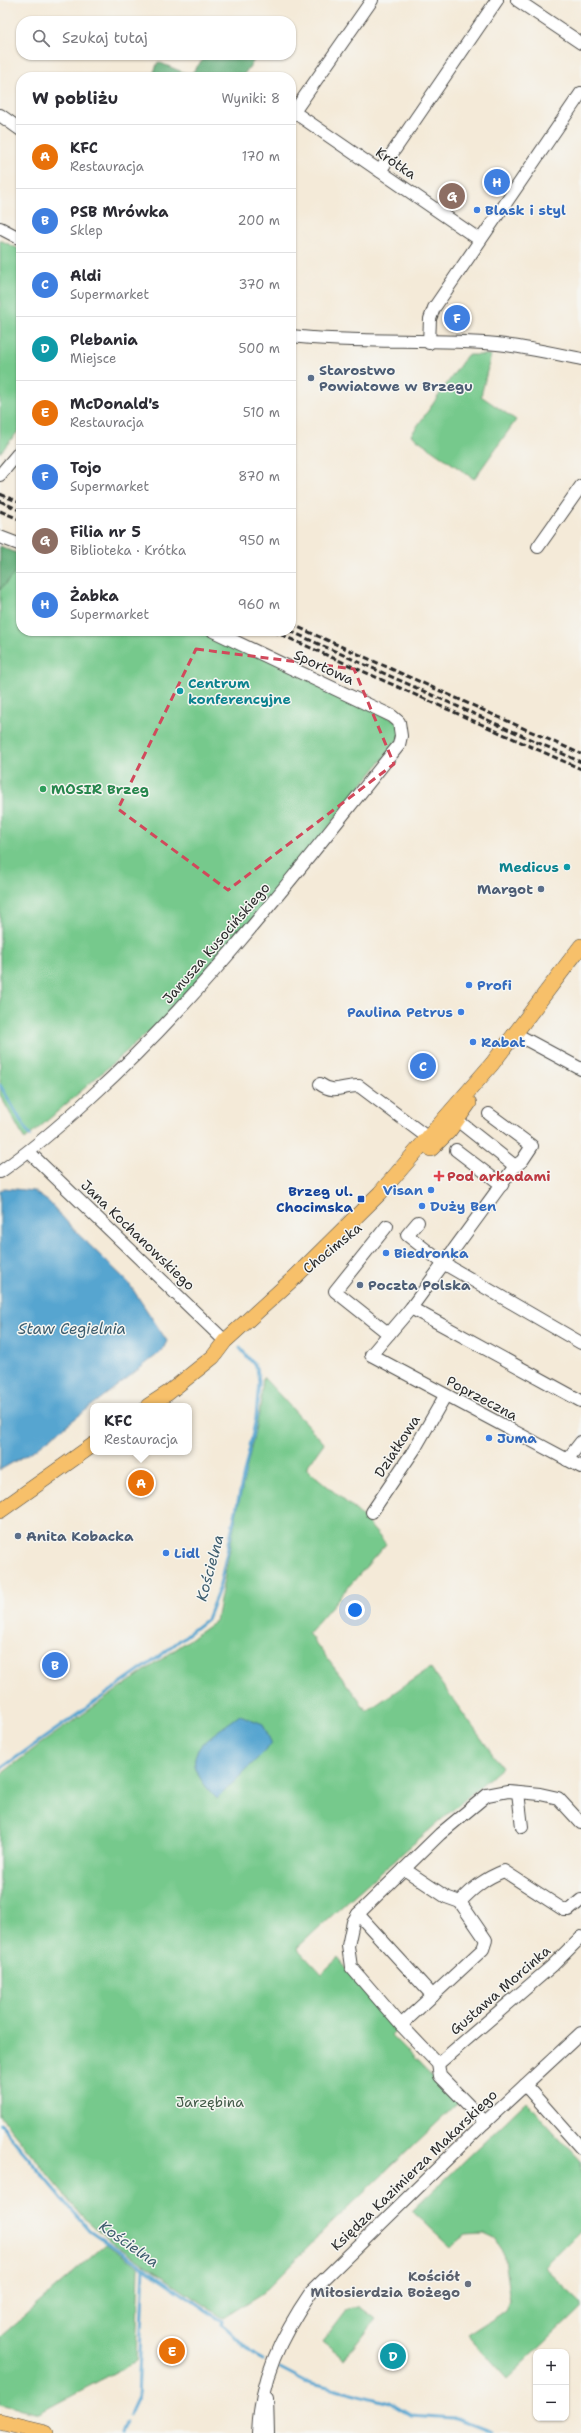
<!DOCTYPE html>
<html lang="pl">
<head>
<meta charset="utf-8">
<style>
  body { margin:0; font-family:"Shantell Sans",sans-serif; background:#f2f2f3; color:#2b2b33 }
  .controls { position:absolute; right:12px; bottom:12px; display:grid; overflow:hidden; border-radius:8px; box-shadow:0 1px 3px #0004 }
  .controls button { width:36px; height:36px; display:grid; place-items:center; padding:0; border:0; border-bottom:1px solid #e1e1e2; background:#fff; color:#2b2b33; font:20px sans-serif }
  .you { position:absolute; left:355px; top:1610px; width:14px; height:14px; margin:-10px; border:3px solid #fff; border-radius:50%; background:#1a73e8; box-shadow:0 0 0 6px #1a73e833 }
  .badge { display:grid; place-items:center; width:26px; height:26px; border-radius:50%; background:#1a73e8; color:#fff; font-size:13px; font-weight:700 }
  .pin { position:absolute; translate:-50% -50%; border:2px solid #fff; box-shadow:0 1px 4px #0006 }
  .popup { position:absolute; left:90px; top:1403px; width:102px; height:52px; box-sizing:border-box; display:grid; place-content:center; border-radius:8px; background:#fff; filter:drop-shadow(0 1px 3px #0005); font-size:13px; white-space:nowrap; color:#7c7c81 }
  .popup b { font-size:15px; color:#2b2b33 }
  .popup::after { content:''; position:absolute; left:50%; top:100%; margin-left:-8px; border:8px solid transparent; border-top-color:#fff }
  .list { margin:0; padding:0; list-style:none }
  h2 { display:flex; justify-content:space-between; align-items:center; height:52px; margin:0; padding:0 16px; font-size:17px }
  h2 small { font-size:13px; font-weight:400; color:#7c7c81 }
  .list li { display:grid; grid-template-columns:26px 1fr auto; gap:12px; align-items:center; box-sizing:border-box; height:64px; padding:0 16px; border-top:1px solid #e1e1e2 }
  .list b { display:block; font-size:15px; white-space:nowrap }
  .list p { margin:0; font-size:13px; white-space:nowrap; color:#7c7c81 }
  .list em { font-size:13px; font-style:normal; color:#7c7c81 }
  .icon { flex:none; width:22px; height:22px; fill:none; stroke:currentColor; stroke-width:2; stroke-linecap:round; stroke-linejoin:round }
  .map { position:relative; flex:none; width:581px; height:2433px; overflow:hidden }
  .search { position:absolute; background:#fff; box-shadow:0 1px 3px #0004; left:16px; top:16px; width:280px; height:44px; display:flex; align-items:center; gap:10px; box-sizing:border-box; padding:0 14px; border-radius:16px; color:#7c7c81; font-size:15px }
  .panel { position:absolute; background:#fff; box-shadow:0 1px 3px #0004; left:16px; top:72px; width:280px; height:564px; border-radius:16px }
  .map>svg:first-child { display:block }
  .green { fill:#76c98c; stroke:#507a5c }
  .forest { fill:#60ad78; stroke:#466c52 }
  .water { fill:#56a5d0; stroke:#40687e }
  .lines { fill:none; stroke-linecap:round; stroke-linejoin:round }
  .stream { stroke:#56a5d0; stroke-width:3 }
  .minor-casing { stroke:#494845; stroke-width:14 }
  .major-casing { stroke:#494845; stroke-width:16 }
  .minor { stroke:#fff; stroke-width:12 }
  .major { stroke:#f7c06b; stroke-width:15 }
  .rail { stroke:#2b2b2b; stroke-width:3; stroke-dasharray:6 3; stroke-linecap:butt }
  .marked { fill:none; stroke:#d1495b; stroke-width:3; stroke-dasharray:8 5; stroke-linejoin:round }
  .shop-dot { fill:#3f7fe0; stroke:#f6f6f2; stroke-width:1.5 }
  .service-dot { fill:#5c6f8a; stroke:#f6f6f2; stroke-width:1.5 }
  .culture-dot { fill:#0f9aa8; stroke:#f6f6f2; stroke-width:1.5 }
  .leisure-dot { fill:#2e9e5b; stroke:#f6f6f2; stroke-width:1.5 }
  .health-dot { fill:#e0444e; stroke:#f6f6f2; stroke-width:1.5 }
  .transit-dot { fill:#1a4fb4; stroke:#f6f6f2; stroke-width:1.5 }
  .worship-dot { fill:#6b7280; stroke:#f6f6f2; stroke-width:1.5 }
  .labels { text-anchor:middle; stroke-width:3; stroke-linejoin:round; paint-order:stroke }
  .street-label { font-size:14px; fill:#2b2b2b; stroke:#f6f6f2 }
  .shop-label { font-size:14px; font-weight:bold; fill:#366cbe; stroke:#f6f6f2; text-anchor:start }
  .service-label { font-size:14px; font-weight:bold; fill:#4e5e75; stroke:#f6f6f2; text-anchor:start }
  .culture-label { font-size:14px; font-weight:bold; fill:#0d838f; stroke:#f6f6f2; text-anchor:start }
  .leisure-label { font-size:14px; font-weight:bold; fill:#27864d; stroke:#f6f6f2; text-anchor:start }
  .health-label { font-size:14px; font-weight:bold; fill:#be3a42; stroke:#f6f6f2; text-anchor:start }
  .transit-label { font-size:14px; font-weight:bold; fill:#164399; stroke:#f6f6f2; text-anchor:end }
  .park-label { font-size:14px; fill:#425a48; stroke:#f6f6f2 }
  .worship-label { font-size:14px; font-weight:bold; fill:#5b616d; stroke:#f6f6f2; text-anchor:end }
  .water-label { font-size:15px; font-style:italic; fill:#3c5c6d; stroke:#f6f6f2 }
</style>
</head>
<body>
<div class="map">
<svg width="581" height="2433" viewBox="0 0 581 2433">
  <rect width="100%" height="100%" fill="#f6f6f2"/>
  <filter id="ink" filterUnits="userSpaceOnUse"><feTurbulence type="fractalNoise" baseFrequency=".025" numOctaves="2"/><feDisplacementMap in="SourceGraphic" scale="8" xChannelSelector="R" yChannelSelector="G"/><feConvolveMatrix kernelMatrix="1 2 1 2 8 2 1 2 1" color-interpolation-filters="sRGB"/></filter>
  <filter id="wash" filterUnits="userSpaceOnUse"><feTurbulence type="fractalNoise" baseFrequency=".012" numOctaves="4" result="noise"/><feDisplacementMap in="SourceGraphic" scale="16" xChannelSelector="R" yChannelSelector="G"/><feGaussianBlur stdDeviation="0.9" result="paint"/><feColorMatrix in="noise" values="0 0 0 0 0 0 0 0 0 0 0 0 0 0 0 0 0 1.4 0 .05"/><feComposite in="paint" operator="in"/></filter>
  <g filter="url(#wash)">
    <rect width="100%" height="100%" fill="#f4ead8"/>
    <g class="green">
      <path d="M 0,240 L 21,250 L 21,428 L 0,453 Z"/>
      <path d="M 467,355 L 491,355 L 481,396 L 516,420 L 474,479 L 411,435 Z"/>
      <path d="M 0,546 L 21,555 L 21,631 L 213,631 L 399,722 L 401,736 L 207,981 L 25,1140 L 0,1095 Z"/>
      <path d="M 263,1377 L 324,1443 L 306,1468 L 360,1514 L 386,1544 L 308,1633 L 367,1711 L 430,1668 L 502,1767 C 434,1827 363,1885 297,1948 L 321,1974 L 338,1958 L 396,2030 L 391,2035 L 458,2103 L 332,2223 L 263,2293 L 223,2318 L 114,2244 L 83,2217 L 0,2116 L 0,1775 L 39,1745 L 216,1621 L 237,1512 L 260,1408 Z"/>
      <path d="M 526,2102 L 581,2161 L 581,2230 L 544,2267 L 581,2302 L 581,2308 L 507,2379 L 467,2335 L 506,2310 L 510,2301 L 503,2251 L 495,2239 L 484,2234 L 466,2235 L 451,2247 L 412,2211 Z"/>
      <path d="M 106,2244 L 139,2267 L 136,2361 L 39,2413 L 0,2404 L 0,2337 Z"/>
      <path d="M 353,2307 L 360,2307 L 376,2319 L 344,2359 L 322,2342 L 348,2308 Z"/>
    </g>
    <g class="forest">
      <path d="M 207,55 L 258,55 L 242,77 L 152,77 L 158,62 L 190,75 Z"/>
      <path d="M 0,546 L 21,555 L 21,566 L 0,590 Z"/>
    </g>
    <g class="water">
      <path d="M 5,1188 L 33,1191 L 49,1202 L 77,1233 L 128,1282 L 167,1341 L 162,1351 L 36,1449 L 0,1470 L 0,1191 Z"/>
      <path d="M 240,1715 L 263,1724 L 271,1742 L 266,1750 L 217,1799 C 173,1754 201,1744 240,1715 Z"/>
    </g>
    <g class="lines">
      <g class="stream">
        <path d="M 0,1085 L 30,1136"/>
        <path d="M 0,1769 L 156,1659 L 207,1619 L 219,1589 L 256,1418 L 259,1382 L 257,1368 L 240,1348"/>
        <path d="M 0,2124 L 89,2230 L 222,2321 L 221,2324 C 238,2336 245,2352 263,2360"/>
        <path d="M 280,2368 L 305,2381 L 390,2403 L 410,2415 L 454,2418 L 492,2433"/>
        <path d="M 129,2416 L 138,2397 L 144,2267"/>
        <path d="M 122,2433 L 126,2423"/>
      </g>
    </g>
  </g>
  <g filter="url(#ink)">
    <g class="lines">
      <defs>
        <g id="minor">
          <path d="M 517,0 L 581,43"/>
          <path d="M 294,112 L 480,240"/>
          <path d="M 0,115 L 21,130"/>
          <path d="M 291,116 L 372,0"/>
          <path d="M 380,171 L 497,0"/>
          <path d="M 0,228 L 21,239"/>
          <path d="M 291,336 C 360,344 429,338 497,344 C 526,347 553,353 581,359"/>
          <path d="M 429,343 L 430,319 L 434,308 L 581,93"/>
          <path d="M 0,475 L 21,450"/>
          <path d="M 0,537 L 21,545"/>
          <path d="M 538,547 L 581,486"/>
          <path d="M 514,1033 L 581,1069"/>
          <path d="M 320,1084 C 335,1095 344,1085 359,1086 L 435,1143"/>
          <path d="M 489,1114 L 532,1146 L 522,1161 L 515,1166"/>
          <path d="M 457,1120 L 515,1166"/>
          <path d="M 456,1150 L 502,1185"/>
          <path d="M 29,1152 L 225,1341"/>
          <path d="M 515,1166 L 411,1308 L 371,1355 L 581,1467"/>
          <path d="M 0,1172 C 33,1149 62,1124 91,1097 C 207,992 301,866 399,745 L 401,736 L 399,722 L 392,716 L 213,631"/>
          <path d="M 418,1222 L 407,1235 L 443,1263 L 581,1343"/>
          <path d="M 387,1226 L 335,1291 L 389,1334"/>
          <path d="M 411,1308 L 581,1401"/>
          <path d="M 567,1460 L 581,1442"/>
          <path d="M 372,1512 L 414,1450 L 445,1396"/>
          <path d="M 518,1792 L 522,1827"/>
          <path d="M 460,1902 C 474,1887 486,1878 504,1871 L 564,1910 L 569,1910 L 581,1900"/>
          <path d="M 358,1914 L 433,1996"/>
          <path d="M 401,2025 L 483,1949 L 486,1940 L 460,1902 L 446,1897 L 404,1869"/>
          <path d="M 438,2064 L 552,1966 L 581,1937"/>
          <path d="M 525,2085 L 581,2148"/>
          <path d="M 485,2122 L 440,2076 L 438,2064 L 401,2025 L 351,1967 L 348,1946 L 353,1922 L 358,1914 L 440,1834 L 487,1795 L 508,1791 L 540,1794 L 558,1798 L 581,1823"/>
          <path d="M 267,2398 L 268,2433"/>
          <path d="M 258,2433 C 260,2379 281,2336 311,2292 L 483,2124 L 581,2033"/>
        </g>
        <g id="major">
          <path d="M 431,1149 L 449,1131 L 469,1103"/>
          <path d="M 148,1406 L 168,1393 L 213,1357 L 225,1341 L 294,1278 L 380,1193 L 492,1064 L 581,946"/>
          <path d="M 0,1511 L 93,1445"/>
          <path d="M 0,2422 L 46,2433"/>
        </g>
      </defs>
      <use href="#minor" class="minor-casing"/>
      <use href="#major" class="major-casing"/>
      <use href="#minor" class="minor"/>
      <use href="#major" class="major"/>
      <g class="rail">
        <path d="M 0,494 L 21,503"/>
        <path d="M 0,501 L 21,511"/>
        <path d="M 0,511 L 21,520"/>
        <path d="M 291,624 L 581,754"/>
        <path d="M 273,631 L 581,769"/>
        <path d="M 290,631 L 581,762"/>
      </g>
    </g>
  </g>
  <path class="marked" d="M 196,649 L 354,669 L 394,764 L 228,890 L 118,809 Z"/>
  <g class="shop-dot">
    <circle cx="477" cy="210" r="4"/>
    <circle cx="469" cy="985" r="4"/>
    <circle cx="461" cy="1012" r="4"/>
    <circle cx="473" cy="1042" r="4"/>
    <circle cx="431" cy="1190" r="4"/>
    <circle cx="422" cy="1206" r="4"/>
    <circle cx="386" cy="1253" r="4"/>
    <circle cx="489" cy="1438" r="4"/>
    <circle cx="166" cy="1553" r="4"/>
  </g>
  <g class="service-dot">
    <circle cx="311" cy="378" r="4"/>
    <circle cx="541" cy="889" r="4"/>
    <circle cx="360" cy="1285" r="4"/>
    <circle cx="18" cy="1536" r="4"/>
  </g>
  <g class="culture-dot">
    <circle cx="180" cy="691" r="4"/>
    <circle cx="567" cy="867" r="4"/>
  </g>
  <circle class="leisure-dot" cx="43" cy="789" r="4"/>
  <path class="health-dot" d="M437 1170h4v4h4v4h-4v4h-4v-4h-4v-4h4z"/>
  <rect class="transit-dot" x="357" y="1195" width="8" height="8" rx="2"/>
  <circle class="worship-dot" cx="468" cy="2284" r="4"/>
  <g class="labels">
    <g class="street-label">
      <text transform="translate(396 163) rotate(34)" y="5">Krótka</text>
      <text transform="translate(324 667) rotate(25)" y="5">Sportowa</text>
      <text transform="translate(216 943) rotate(-49)" y="5">Janusza Kusocińskiego</text>
      <text transform="translate(138 1235) rotate(44)" y="5">Jana Kochanowskiego</text>
      <text transform="translate(332 1248) rotate(-39)" y="5">Chocimska</text>
      <text transform="translate(482 1398) rotate(28)" y="5">Poprzeczna</text>
      <text transform="translate(397 1446) rotate(-57)" y="5">Działkowa</text>
      <text transform="translate(500 1990) rotate(-41)" y="5">Gustawa Morcinka</text>
      <text transform="translate(414 2170) rotate(-44)" y="5">Księdza Kazimierza Makarskiego</text>
    </g>
    <g class="shop-label">
      <text x="485" y="215">Blask i styl</text>
      <text x="477" y="990">Profi</text>
      <text x="453" y="1017" text-anchor="end">Paulina Petrus</text>
      <text x="481" y="1047">Rabat</text>
      <text x="423" y="1195" text-anchor="end">Visan</text>
      <text x="430" y="1211">Duży Ben</text>
      <text x="394" y="1258">Biedronka</text>
      <text x="497" y="1443">Juma</text>
      <text x="174" y="1558">Lidl</text>
    </g>
    <g class="service-label">
      <text x="319" y="375">Starostwo<tspan x="319" dy="16">Powiatowe w Brzegu</tspan></text>
      <text x="533" y="894" text-anchor="end">Margot</text>
      <text x="368" y="1290">Poczta Polska</text>
      <text x="26" y="1541">Anita Kobacka</text>
    </g>
    <g class="culture-label">
      <text x="188" y="688">Centrum<tspan x="188" dy="16">konferencyjne</tspan></text>
      <text x="559" y="872" text-anchor="end">Medicus</text>
    </g>
    <g class="leisure-label">
      <text x="51" y="794">MOSIR Brzeg</text>
    </g>
    <g class="health-label">
      <text x="447" y="1181">Pod arkadami</text>
    </g>
    <g class="transit-label">
      <text x="353" y="1196">Brzeg ul.<tspan x="353" dy="16">Chocimska</tspan></text>
    </g>
    <g class="park-label">
      <text x="210" y="2107">Jarzębina</text>
    </g>
    <g class="worship-label">
      <text x="460" y="2281">Kościół<tspan x="460" dy="16">Miłosierdzia Bożego</tspan></text>
    </g>
    <g class="water-label">
      <text x="72" y="1334">Staw Cegielnia</text>
      <text transform="translate(210 1568) rotate(-75)" y="5">Kościelna</text>
      <text transform="translate(129 2244) rotate(35)" y="5">Kościelna</text>
    </g>
  </g>
</svg>
<div class="controls">
<button>+</button>
<button>−</button>
</div>
<div class="you"></div>
<div class="pin badge" style="left:141px;top:1483px;background:#e8710a">A</div>
<div class="popup"><b>KFC</b>Restauracja</div>
<div class="pin badge" style="left:55px;top:1665px;background:#3f7fe0">B</div>
<div class="pin badge" style="left:423px;top:1066px;background:#3f7fe0">C</div>
<div class="pin badge" style="left:393px;top:2356px;background:#0f9aa8">D</div>
<div class="pin badge" style="left:172px;top:2351px;background:#e8710a">E</div>
<div class="pin badge" style="left:457px;top:318px;background:#3f7fe0">F</div>
<div class="pin badge" style="left:452px;top:196px;background:#8d6e63">G</div>
<div class="pin badge" style="left:497px;top:182px;background:#3f7fe0">H</div>
<div class="search"><svg class="icon" aria-label="search" viewBox="0 0 24 24"><circle cx="10" cy="10" r="6"/><path d="M15 15l6 6"/></svg>Szukaj tutaj</div>
<section class="panel">
<h2>W pobliżu<small>Wyniki: 8</small></h2>
<ul class="list">
<li><span class="badge" style="background:#e8710a">A</span><div><b>KFC</b><p>Restauracja</p></div><em>170 m</em></li>
<li><span class="badge" style="background:#3f7fe0">B</span><div><b>PSB Mrówka</b><p>Sklep</p></div><em>200 m</em></li>
<li><span class="badge" style="background:#3f7fe0">C</span><div><b>Aldi</b><p>Supermarket</p></div><em>370 m</em></li>
<li><span class="badge" style="background:#0f9aa8">D</span><div><b>Plebania</b><p>Miejsce</p></div><em>500 m</em></li>
<li><span class="badge" style="background:#e8710a">E</span><div><b>McDonald's</b><p>Restauracja</p></div><em>510 m</em></li>
<li><span class="badge" style="background:#3f7fe0">F</span><div><b>Tojo</b><p>Supermarket</p></div><em>870 m</em></li>
<li><span class="badge" style="background:#8d6e63">G</span><div><b>Filia nr 5</b><p>Biblioteka · Krótka</p></div><em>950 m</em></li>
<li><span class="badge" style="background:#3f7fe0">H</span><div><b>Żabka</b><p>Supermarket</p></div><em>960 m</em></li>
</ul>
</section>
</div>
</body>
</html>
